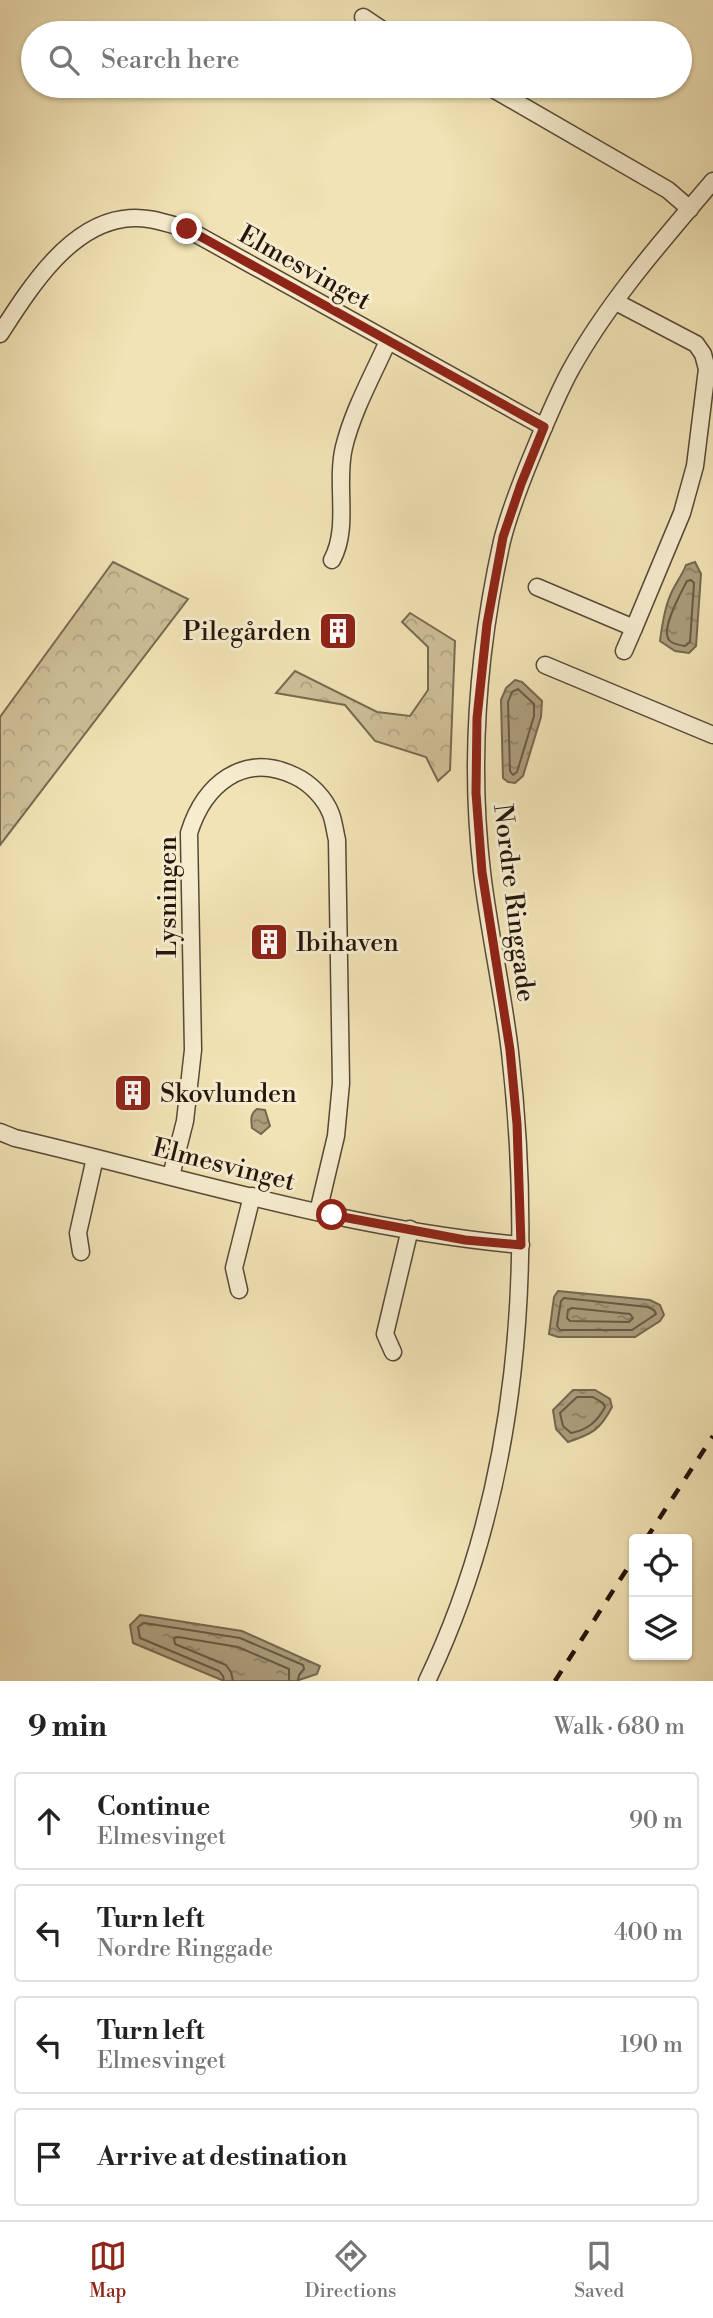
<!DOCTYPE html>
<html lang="en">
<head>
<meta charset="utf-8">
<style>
  body { margin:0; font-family:"Libre Bodoni",serif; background:#f2f2f2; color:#222 }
  .controls { position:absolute; right:21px; bottom:21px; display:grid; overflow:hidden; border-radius:7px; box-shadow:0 2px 5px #0004 }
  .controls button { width:63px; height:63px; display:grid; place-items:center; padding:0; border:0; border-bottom:2px solid #e0e0e0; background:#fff; color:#222; font:35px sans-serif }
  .stop { position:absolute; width:21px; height:21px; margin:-16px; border:5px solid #8f2418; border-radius:50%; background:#fff }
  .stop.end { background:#8f2418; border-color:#fff; box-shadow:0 2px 7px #0008 }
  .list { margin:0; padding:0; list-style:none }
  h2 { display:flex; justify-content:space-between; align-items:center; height:91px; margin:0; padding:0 28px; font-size:30px }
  h2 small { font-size:23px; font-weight:400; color:#767676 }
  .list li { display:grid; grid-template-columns:46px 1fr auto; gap:21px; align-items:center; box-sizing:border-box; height:98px; margin:0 14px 14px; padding:0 14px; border:2px solid #e0e0e0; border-radius:7px }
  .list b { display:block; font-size:26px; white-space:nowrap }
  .list p { margin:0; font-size:23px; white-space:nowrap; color:#767676 }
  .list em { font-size:23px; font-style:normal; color:#767676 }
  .icon { flex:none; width:38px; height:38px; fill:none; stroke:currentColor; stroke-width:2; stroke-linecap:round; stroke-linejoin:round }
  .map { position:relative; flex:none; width:713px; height:1681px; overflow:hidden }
  .search { position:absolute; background:#fff; box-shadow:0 2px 5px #0004; left:21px; right:21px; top:21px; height:77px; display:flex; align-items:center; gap:18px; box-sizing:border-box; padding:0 24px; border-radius:38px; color:#767676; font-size:26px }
  .sheet { height:539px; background:#fff }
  nav { display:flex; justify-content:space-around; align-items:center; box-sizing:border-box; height:98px; border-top:2px solid #e0e0e0; background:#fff; font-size:19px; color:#767676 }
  nav a { display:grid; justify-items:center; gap:4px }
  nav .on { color:#8f2418 }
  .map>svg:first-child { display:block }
  .forest { fill:url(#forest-crowns); stroke:#796a52; stroke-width:2 }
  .water { fill:url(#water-ripples); stroke:#756750; stroke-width:2 }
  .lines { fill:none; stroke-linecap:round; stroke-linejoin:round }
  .shore { stroke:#685944; stroke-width:2 }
  .minor-casing { stroke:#574837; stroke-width:19 }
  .minor { stroke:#f6edcf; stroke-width:16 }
  .rail { stroke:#24150d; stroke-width:4.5; stroke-dasharray:12 12; stroke-linecap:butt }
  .route { stroke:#8f2418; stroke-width:9 }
  .labels { text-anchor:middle; stroke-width:6; stroke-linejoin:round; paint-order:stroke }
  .street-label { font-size:26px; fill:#24150d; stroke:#f6edcf }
  .poi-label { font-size:26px; fill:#24150d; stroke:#f6edcf; text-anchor:start }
</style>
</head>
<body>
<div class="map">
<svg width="713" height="1681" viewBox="0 0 713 1681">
  <defs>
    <pattern id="forest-crowns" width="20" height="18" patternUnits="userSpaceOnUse" patternTransform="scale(1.75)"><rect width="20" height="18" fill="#cec098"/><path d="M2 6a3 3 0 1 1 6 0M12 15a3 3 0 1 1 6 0" fill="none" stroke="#b1a482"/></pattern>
    <pattern id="water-ripples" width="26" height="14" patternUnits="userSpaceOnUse" patternTransform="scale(1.75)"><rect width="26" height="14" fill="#ab9d7c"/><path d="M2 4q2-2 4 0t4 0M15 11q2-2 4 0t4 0" fill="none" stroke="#8b7f64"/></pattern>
  </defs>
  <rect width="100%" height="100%" fill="#f1e3b5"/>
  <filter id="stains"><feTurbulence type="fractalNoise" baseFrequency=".00286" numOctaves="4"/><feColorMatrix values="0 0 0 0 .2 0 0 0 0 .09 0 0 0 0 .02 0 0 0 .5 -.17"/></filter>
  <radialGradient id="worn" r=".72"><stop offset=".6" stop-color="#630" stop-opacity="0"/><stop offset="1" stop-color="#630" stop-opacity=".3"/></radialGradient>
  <g class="forest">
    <path d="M 113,562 L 188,599 L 0,845 L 0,717 Z"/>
    <path d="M 410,613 L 455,641 L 450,770 L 438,781 L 426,757 L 375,741 L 345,705 L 276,693 L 295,671 L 377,712 L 410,716 L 428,690 L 428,647 L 402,622 Z"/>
  </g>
  <g class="water">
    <path d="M 695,562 L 701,574 L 696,646 L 689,653 L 675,651 L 660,641 C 662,626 664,610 670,596 C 674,585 682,576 686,565 Z"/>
    <path d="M 515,680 L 522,682 L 542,701 L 541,717 L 523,776 L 515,783 L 508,782 L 503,778 L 501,700 L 506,688 Z"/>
    <path d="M 257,1109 L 265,1110 L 270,1126 L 261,1134 L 252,1128 C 251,1120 250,1114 257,1109 Z"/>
    <path d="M 558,1291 L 650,1300 L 660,1305 L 664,1315 L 660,1321 L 635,1337 L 558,1337 L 549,1334 L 554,1297 Z"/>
    <path d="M 573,1390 L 595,1390 L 610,1399 L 612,1407 C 600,1430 592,1434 568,1442 L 556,1429 L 553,1410 Z"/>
    <path d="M 140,1615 L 242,1631 L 320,1666 L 317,1674 L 296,1681 L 224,1681 L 133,1643 L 130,1625 Z"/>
  </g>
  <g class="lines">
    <g class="shore">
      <path d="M 691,580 L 694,583 L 690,642 L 685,646 C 680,645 672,644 669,640 C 660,629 682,591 687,581 Z"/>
      <path d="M 518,689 L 534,704 L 534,716 L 517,772 L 513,775 L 510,771 L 508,702 L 512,692 Z"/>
      <path d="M 564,1298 L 648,1307 L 654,1310 L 656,1314 L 632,1330 L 560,1330 L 557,1326 L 561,1301 Z"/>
      <path d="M 572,1308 L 630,1314 L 633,1318 L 629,1322 L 570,1321 L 567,1318 L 568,1310 Z"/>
      <path d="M 577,1397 L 593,1397 L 603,1403 L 605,1407 C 597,1422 587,1430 571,1433 L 563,1426 L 560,1413 Z"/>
      <path d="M 224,1681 L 223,1676 L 219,1671 L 140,1638 L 138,1627 L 144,1623 L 240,1638 L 303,1665 L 304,1669 L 299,1675 L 298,1681"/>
      <path d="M 233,1681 L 231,1672 L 226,1665 L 175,1644 L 174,1638 L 178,1637 L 238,1647 L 289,1669 L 289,1681"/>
    </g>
    <defs>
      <g id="minor">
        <path d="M 363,17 L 387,33"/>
        <path d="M 488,86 L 668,190 L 690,209"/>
        <path d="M 0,334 C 28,291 67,227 123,219 C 145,215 166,223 187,229 L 544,427"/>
        <path d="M 332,560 C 350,527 335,484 344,447 C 353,410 373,375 388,341"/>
        <path d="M 537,587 L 634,628 L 682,513 L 695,466 L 707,369 L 703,354 L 696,344 L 616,302"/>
        <path d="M 624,651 L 634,628"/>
        <path d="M 545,665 L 713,735"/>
        <path d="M 0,1132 L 15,1138 C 182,1177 349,1230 521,1245"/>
        <path d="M 171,1176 L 185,1121 L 193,1050 L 189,833 C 204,785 243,751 295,776 C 310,783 325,798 331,814 C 334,822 335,832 337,840 L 341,1083 L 336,1136 L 318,1212"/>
        <path d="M 81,1252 L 78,1233 L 95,1158"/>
        <path d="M 239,1290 L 234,1268 L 252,1196"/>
        <path d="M 393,1352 L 385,1334 L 410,1229"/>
        <path d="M 427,1681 C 520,1487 534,1263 510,1052 C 503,992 489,932 482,872 C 469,761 478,649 502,541 C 509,513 520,485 531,458 C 543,429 555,399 570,371 C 608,302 662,241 713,181"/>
      </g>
    </defs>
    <use href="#minor" class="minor-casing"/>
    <use href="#minor" class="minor"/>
    <g class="rail">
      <path d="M 646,1539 L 713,1436"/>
      <path d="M 555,1681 L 634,1558"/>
    </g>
  </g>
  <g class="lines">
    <path class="route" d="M 187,229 L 544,427 L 521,484 L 503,537 L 487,624 L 477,718 L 476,793 L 482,872 L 510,1050 L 517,1124 L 521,1245 L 465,1240 L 332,1215"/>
  </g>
  <defs>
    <symbol id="building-square" viewBox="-11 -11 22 22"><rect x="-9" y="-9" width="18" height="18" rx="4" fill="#8f2418" stroke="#f6edcf"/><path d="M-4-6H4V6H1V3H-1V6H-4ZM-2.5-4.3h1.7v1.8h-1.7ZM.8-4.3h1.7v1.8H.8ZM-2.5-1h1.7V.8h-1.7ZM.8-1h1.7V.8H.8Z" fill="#fff"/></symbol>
  </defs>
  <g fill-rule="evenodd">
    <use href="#building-square" x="316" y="609" width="44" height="44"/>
    <use href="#building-square" x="247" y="920" width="44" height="44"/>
    <use href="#building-square" x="111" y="1071" width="44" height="44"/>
  </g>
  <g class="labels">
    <g class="street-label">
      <text transform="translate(305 267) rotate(29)" y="9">Elmesvinget</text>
      <text transform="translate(167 897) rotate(-90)" y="9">Lysningen</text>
      <text transform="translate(515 903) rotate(83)" y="9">Nordre Ringgade</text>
      <text transform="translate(224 1164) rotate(14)" y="9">Elmesvinget</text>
    </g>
    <g class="poi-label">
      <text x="311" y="640" text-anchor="end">Pilegården</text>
      <text x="296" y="951">Ibihaven</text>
      <text x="160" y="1102">Skovlunden</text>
    </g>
  </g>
  <rect width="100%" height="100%" filter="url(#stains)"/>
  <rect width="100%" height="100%" fill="url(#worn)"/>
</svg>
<div class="controls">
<button><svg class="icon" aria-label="locate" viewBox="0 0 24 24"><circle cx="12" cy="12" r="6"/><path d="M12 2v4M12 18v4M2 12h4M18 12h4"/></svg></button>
<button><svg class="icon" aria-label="layers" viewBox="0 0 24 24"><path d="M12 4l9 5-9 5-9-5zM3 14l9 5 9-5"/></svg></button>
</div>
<div class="stop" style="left:332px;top:1215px"></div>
<div class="stop end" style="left:187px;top:229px"></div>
<div class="search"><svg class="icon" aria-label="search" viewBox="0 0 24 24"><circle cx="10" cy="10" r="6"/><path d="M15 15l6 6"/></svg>Search here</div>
</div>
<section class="sheet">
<h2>9 min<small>Walk · 680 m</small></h2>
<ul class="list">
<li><svg class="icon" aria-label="ahead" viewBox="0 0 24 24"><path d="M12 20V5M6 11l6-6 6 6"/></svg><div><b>Continue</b><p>Elmesvinget</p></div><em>90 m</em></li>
<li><svg class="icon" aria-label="left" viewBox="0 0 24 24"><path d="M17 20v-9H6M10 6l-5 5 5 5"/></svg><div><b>Turn left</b><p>Nordre Ringgade</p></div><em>400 m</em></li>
<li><svg class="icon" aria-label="left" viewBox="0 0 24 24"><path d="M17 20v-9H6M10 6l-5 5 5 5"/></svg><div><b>Turn left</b><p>Elmesvinget</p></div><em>190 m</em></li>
<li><svg class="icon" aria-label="arrive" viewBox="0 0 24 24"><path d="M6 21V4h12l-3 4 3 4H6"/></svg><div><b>Arrive at destination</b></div></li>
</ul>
</section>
<nav>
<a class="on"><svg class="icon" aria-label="map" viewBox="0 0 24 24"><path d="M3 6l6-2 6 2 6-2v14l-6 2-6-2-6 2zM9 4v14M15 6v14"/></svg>Map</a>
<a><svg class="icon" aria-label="directions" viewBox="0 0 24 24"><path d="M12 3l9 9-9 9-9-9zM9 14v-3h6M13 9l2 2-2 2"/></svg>Directions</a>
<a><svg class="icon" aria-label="saved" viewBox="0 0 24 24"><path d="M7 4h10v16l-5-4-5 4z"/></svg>Saved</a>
</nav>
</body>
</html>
